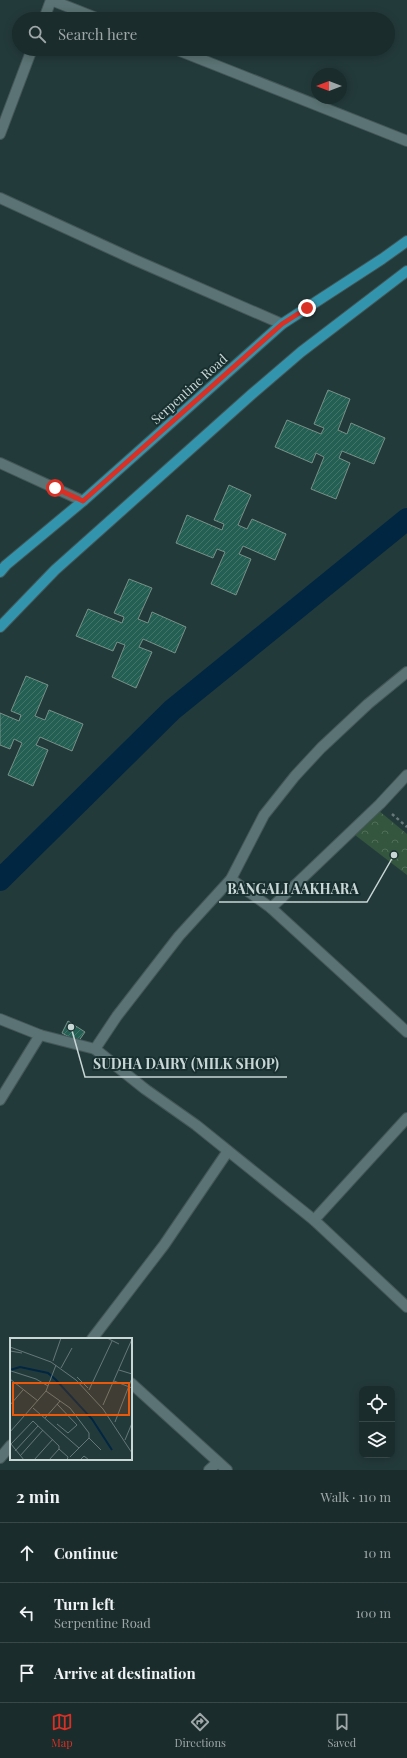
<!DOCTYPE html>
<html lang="en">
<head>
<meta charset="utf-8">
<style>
  body { margin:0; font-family:"Playfair Display",serif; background:#233434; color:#f1f3f6 }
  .controls { position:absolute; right:12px; bottom:12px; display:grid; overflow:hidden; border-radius:8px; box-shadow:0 2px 10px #0003 }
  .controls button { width:36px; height:36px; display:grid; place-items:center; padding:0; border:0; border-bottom:1px solid #384848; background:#1a2c2c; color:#f1f3f6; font:20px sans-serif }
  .compass { position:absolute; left:311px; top:68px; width:36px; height:36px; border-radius:50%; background:#1a2c2c; box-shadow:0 2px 10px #0003; rotate:270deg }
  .stop { position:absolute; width:12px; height:12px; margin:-9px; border:3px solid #d93025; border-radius:50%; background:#fff }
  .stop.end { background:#d93025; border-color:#fff; box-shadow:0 1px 4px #0008 }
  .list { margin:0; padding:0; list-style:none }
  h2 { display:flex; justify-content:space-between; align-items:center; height:52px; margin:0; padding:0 16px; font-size:17px }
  h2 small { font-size:13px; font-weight:400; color:#9fa7a9 }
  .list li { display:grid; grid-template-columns:26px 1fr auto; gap:12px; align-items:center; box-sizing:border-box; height:60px; padding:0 16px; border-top:1px solid #384848 }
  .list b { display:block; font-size:15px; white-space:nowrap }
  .list p { margin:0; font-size:13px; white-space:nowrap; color:#9fa7a9 }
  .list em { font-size:13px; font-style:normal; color:#9fa7a9 }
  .icon { flex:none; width:22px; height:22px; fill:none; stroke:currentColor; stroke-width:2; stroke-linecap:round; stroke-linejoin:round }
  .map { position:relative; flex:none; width:407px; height:1470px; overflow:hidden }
  .search { position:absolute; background:#1a2c2c; box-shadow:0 2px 10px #0003; left:12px; right:12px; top:12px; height:44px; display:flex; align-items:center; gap:10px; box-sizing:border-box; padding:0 14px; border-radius:22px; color:#9fa7a9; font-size:15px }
  .sheet { height:232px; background:#1a2c2c }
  nav { display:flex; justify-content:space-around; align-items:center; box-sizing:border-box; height:56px; border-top:1px solid #384848; background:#1a2c2c; font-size:11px; color:#9fa7a9 }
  nav a { display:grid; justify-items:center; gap:2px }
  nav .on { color:#d93025 }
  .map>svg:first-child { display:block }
  .park { fill:url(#park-crowns) }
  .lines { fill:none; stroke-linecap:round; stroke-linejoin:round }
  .canal { stroke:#002642; stroke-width:22 }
  .building { fill:url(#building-hatch); stroke:#799089 }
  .minor-casing { stroke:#435758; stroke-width:12 }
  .major-casing { stroke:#435758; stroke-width:12 }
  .path { stroke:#66797a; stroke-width:2.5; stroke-dasharray:3 3; stroke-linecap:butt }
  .minor { stroke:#5b7374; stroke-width:10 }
  .major { stroke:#3395ad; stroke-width:10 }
  .route { stroke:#d93025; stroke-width:5 }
  .labels { text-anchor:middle; stroke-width:4; stroke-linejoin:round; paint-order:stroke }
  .street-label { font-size:13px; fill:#c9d6d6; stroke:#193030 }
  .inset-river { fill:none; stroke:#002642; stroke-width:2 }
  .inset-road { fill:none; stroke:#657879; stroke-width:1 }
  .view { fill:#e8590c; fill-opacity:0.15; stroke:#e8590c; stroke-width:2 }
  .inset-edge { fill:none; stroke:#c9d6d6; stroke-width:2 }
  .leader { fill:none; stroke:#c9d6d6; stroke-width:1.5 }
  .callout-dot { fill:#c9d6d6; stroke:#193030; stroke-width:1.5 }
  .callout-label { font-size:14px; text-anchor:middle; font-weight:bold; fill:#c9d6d6; stroke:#193030; stroke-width:4; stroke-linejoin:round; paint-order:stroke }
</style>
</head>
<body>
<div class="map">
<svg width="407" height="1470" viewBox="0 0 407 1470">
  <defs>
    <pattern id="park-crowns" width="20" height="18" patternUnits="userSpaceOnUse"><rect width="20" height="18" fill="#34563e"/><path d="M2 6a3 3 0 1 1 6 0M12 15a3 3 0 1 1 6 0" fill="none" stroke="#506e59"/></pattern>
    <pattern id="building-hatch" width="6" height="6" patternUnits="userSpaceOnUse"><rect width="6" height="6" fill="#235f52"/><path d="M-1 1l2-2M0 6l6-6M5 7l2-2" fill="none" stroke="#42756a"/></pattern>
  </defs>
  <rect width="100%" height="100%" fill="#233a3b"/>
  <path class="park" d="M 378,810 L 407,834 L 407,875 L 355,835 Z"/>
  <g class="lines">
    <path class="canal" d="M 0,880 L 172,710 L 407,519"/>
  </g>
  <g class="building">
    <path d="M 328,390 L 350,399 L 338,430 L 347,434 L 351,423 L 385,438 L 374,464 L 342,451 L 339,458 L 350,463 L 336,499 L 311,489 L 324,457 L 316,453 L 312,463 L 275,447 L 287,420 L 321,434 L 324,428 L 314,424 Z"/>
    <path d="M 229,485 L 251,495 L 238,525 L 247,529 L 252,519 L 286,534 L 275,560 L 243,546 L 239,554 L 251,559 L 236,595 L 211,584 L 225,552 L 217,549 L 213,558 L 176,543 L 187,515 L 222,530 L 224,524 L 214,520 Z"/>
    <path d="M 129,579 L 152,588 L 138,619 L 148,623 L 152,612 L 186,627 L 175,653 L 143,639 L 139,647 L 152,652 L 136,688 L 112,677 L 125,645 L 117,642 L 113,651 L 76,636 L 88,609 L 122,623 L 124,617 L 114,613 Z"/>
    <path d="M 26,676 L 48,685 L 35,716 L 45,720 L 49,710 L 83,724 L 72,751 L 40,737 L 36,745 L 48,750 L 33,786 L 8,775 L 22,743 L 14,739 L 10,749 L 0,745 L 0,713 L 19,721 L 21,715 L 11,711 Z"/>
    <path d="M 68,1021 L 85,1032 L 78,1042 L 62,1033 Z"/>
  </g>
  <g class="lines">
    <defs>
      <g id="minor">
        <path d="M 51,0 L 99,19"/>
        <path d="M 44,19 L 51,0"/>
        <path d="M 175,49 L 407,141"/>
        <path d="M 0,134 L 32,49"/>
        <path d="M 0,198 L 135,260 L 282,324"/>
        <path d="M 0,463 L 83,501"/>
        <path d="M 231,879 L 271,908 L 407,1032"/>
        <path d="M 271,908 L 380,804 L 407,775"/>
        <path d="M 0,1019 L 40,1035 L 95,1049 L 145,1089 L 196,1125 L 314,1220 L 407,1307"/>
        <path d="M 95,1049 L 117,1016 L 179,936 L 231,879 L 264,815 L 295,776 L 321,748 L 368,704 L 407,672"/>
        <path d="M 0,1100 L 40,1035"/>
        <path d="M 314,1220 L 407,1118"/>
        <path d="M 92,1339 L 164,1245 L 228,1151"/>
        <path d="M 131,1383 L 227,1470"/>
        <path d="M 0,1458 L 11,1445"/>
        <path d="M 209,1470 L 218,1462"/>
      </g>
      <g id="major">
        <path d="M 0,572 L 6,565 L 83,501 L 282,324 L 382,259 L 407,241"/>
        <path d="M 0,627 L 55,570 L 252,394 L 301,352 L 407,271"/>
      </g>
    </defs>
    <use href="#minor" class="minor-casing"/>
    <use href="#major" class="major-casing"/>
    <path class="path" d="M 392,814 L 407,827"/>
    <use href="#minor" class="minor"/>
    <use href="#major" class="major"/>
  </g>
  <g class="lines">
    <path class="route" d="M 55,488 L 83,501 L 282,324 L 307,308"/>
  </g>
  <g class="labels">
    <g class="street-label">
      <text transform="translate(189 389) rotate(-42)" y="5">Serpentine Road</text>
    </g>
  </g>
  <g transform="translate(10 1338)">
    <rect width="122" height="122" fill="#233a3b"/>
    <path class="inset-river" d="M 0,32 L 10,29 L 38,35 L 46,42 L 82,81 L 102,112"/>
    <path class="inset-road" d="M 97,0 L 109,6M 0,9 L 41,24 L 66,42 L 93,71 L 122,115M 0,13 L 12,15M 43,23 L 51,0M 51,30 L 62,10M 109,32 L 122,36M 1,33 L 26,41 L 38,48M 67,39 L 78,50M 0,41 L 28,63M 104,43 L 122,50M 79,52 L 102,3M 36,53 L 60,70 L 79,95 L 79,100 L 69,110M 0,67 L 13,52M 93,67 L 122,1M 23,70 L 69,110 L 60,119M 35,80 L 50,63M 105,84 L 122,40M 47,86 L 58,95 L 67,87 L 47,66M 0,94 L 36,53 L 46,27M 79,100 L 91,112M 115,102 L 122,85M 5,113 L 28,88M 10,118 L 33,92M 14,122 L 1,106 L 23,83 L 49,108 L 49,111 L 58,119 L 57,122M 24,122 L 43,101M 39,122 L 49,111M 70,122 L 74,118 L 79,122"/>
    <path class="view" d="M 3,45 L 119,45 L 119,77 L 3,77 Z"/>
    <rect width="122" height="122" class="inset-edge"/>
  </g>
  <path class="leader" d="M394 855L367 902H219M71 1027L85 1077H287"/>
  <g class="callout-dot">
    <circle cx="394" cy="855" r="4"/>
    <circle cx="71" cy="1027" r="4"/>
  </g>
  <g class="callout-label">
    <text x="293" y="894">BANGALI AAKHARA</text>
    <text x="186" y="1069">SUDHA DAIRY (MILK SHOP)</text>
  </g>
</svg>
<div class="controls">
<button><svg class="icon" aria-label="locate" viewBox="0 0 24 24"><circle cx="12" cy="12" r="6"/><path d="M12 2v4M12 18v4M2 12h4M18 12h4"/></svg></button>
<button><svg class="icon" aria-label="layers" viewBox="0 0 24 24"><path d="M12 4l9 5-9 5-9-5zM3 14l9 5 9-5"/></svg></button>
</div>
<svg class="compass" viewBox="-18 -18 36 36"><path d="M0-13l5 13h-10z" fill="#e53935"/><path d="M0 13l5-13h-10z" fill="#9fa7a9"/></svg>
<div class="stop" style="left:55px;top:488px"></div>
<div class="stop end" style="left:307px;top:308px"></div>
<div class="search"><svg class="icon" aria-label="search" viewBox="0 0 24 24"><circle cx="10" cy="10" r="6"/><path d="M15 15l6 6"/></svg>Search here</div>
</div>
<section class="sheet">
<h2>2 min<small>Walk · 110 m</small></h2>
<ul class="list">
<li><svg class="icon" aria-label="ahead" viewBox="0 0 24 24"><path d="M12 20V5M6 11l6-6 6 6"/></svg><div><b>Continue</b></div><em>10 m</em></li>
<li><svg class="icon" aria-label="left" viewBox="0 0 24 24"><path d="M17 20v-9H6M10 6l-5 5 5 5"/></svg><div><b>Turn left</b><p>Serpentine Road</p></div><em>100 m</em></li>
<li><svg class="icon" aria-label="arrive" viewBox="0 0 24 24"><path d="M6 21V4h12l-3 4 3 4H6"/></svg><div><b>Arrive at destination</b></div></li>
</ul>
</section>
<nav>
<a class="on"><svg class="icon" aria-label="map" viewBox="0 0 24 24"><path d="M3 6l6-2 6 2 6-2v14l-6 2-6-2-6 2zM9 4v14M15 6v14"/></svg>Map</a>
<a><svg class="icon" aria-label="directions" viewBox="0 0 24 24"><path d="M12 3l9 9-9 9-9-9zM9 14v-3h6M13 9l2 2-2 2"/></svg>Directions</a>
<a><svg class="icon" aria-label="saved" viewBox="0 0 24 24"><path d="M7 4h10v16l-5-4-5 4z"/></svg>Saved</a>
</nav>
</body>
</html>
